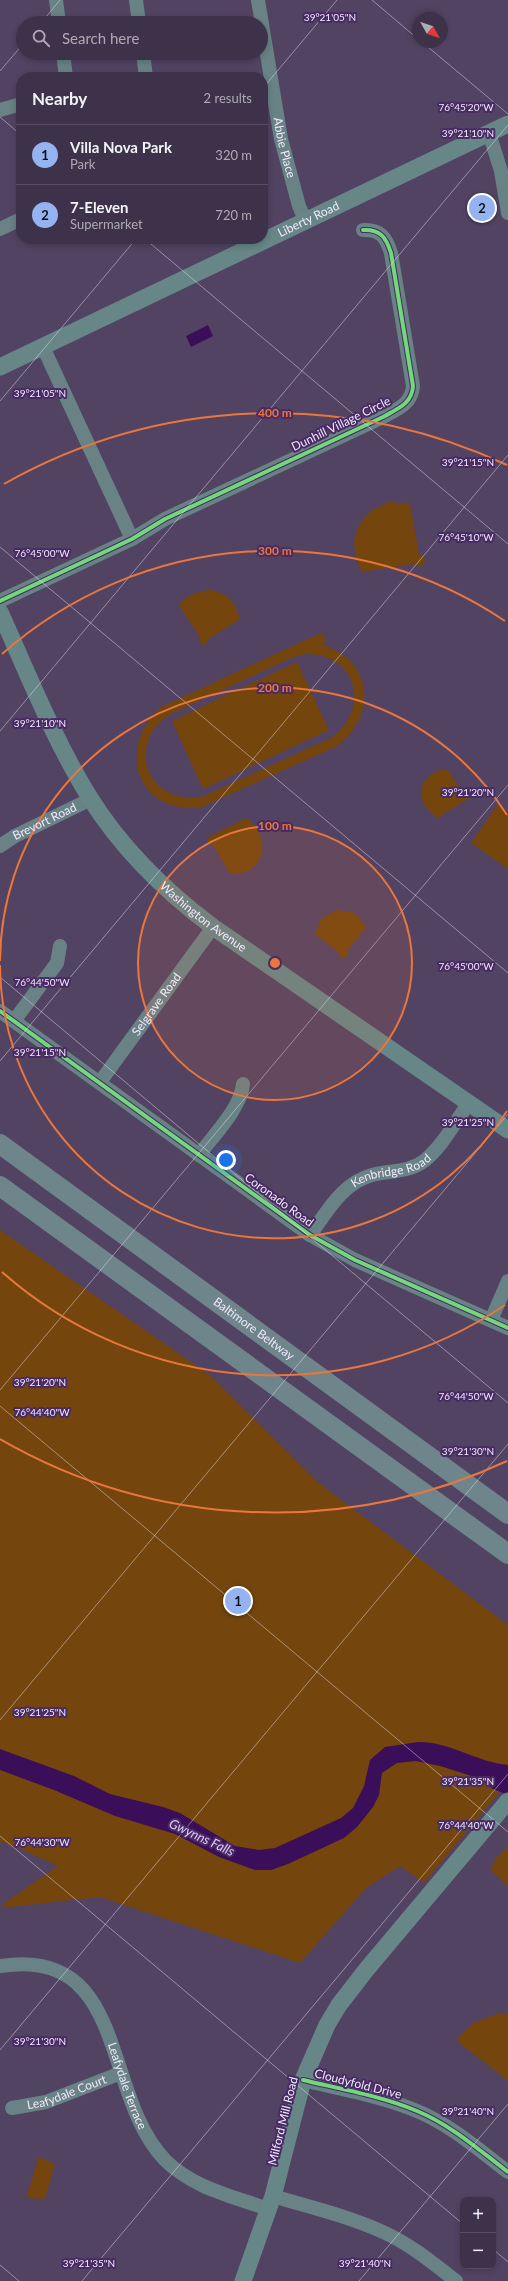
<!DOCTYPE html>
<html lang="en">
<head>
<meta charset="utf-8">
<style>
  body { margin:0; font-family:Lato,sans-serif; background:#453a51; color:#f1f3f6 }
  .controls { position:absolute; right:12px; bottom:12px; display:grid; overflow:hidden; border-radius:8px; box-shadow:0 2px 6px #0003 }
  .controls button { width:36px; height:36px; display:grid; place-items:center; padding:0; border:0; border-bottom:1px solid #574d62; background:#3e324a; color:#f1f3f6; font:20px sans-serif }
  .compass { position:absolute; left:412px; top:12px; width:36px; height:36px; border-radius:50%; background:#3e324a; box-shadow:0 2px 6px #0003; rotate:130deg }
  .you { position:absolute; left:226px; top:1160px; width:14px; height:14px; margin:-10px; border:3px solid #fff; border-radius:50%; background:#1a73e8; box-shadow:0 0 0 6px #1a73e833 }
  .badge { display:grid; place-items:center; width:26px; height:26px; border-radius:50%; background:#95b2f1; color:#111; font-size:13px; font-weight:700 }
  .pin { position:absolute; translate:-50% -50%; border:2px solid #fff; box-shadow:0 1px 4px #0006 }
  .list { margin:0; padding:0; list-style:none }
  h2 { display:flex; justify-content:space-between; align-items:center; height:52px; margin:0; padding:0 16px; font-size:17px }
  h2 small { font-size:13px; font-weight:400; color:#adaab5 }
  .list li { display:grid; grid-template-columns:26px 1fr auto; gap:12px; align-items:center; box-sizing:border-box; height:60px; padding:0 16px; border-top:1px solid #574d62 }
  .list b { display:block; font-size:15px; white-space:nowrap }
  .list p { margin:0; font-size:13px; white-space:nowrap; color:#adaab5 }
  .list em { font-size:13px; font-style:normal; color:#adaab5 }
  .icon { flex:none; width:22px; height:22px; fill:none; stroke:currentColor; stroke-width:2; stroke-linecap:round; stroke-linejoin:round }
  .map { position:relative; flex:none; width:508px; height:2281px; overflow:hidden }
  .search { position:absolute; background:#3e324a; box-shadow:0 2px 6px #0003; left:16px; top:16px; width:252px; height:44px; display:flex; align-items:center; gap:10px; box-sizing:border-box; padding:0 14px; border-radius:22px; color:#adaab5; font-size:15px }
  .panel { position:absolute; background:#3e324a; box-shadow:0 2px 6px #0003; left:16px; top:72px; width:252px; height:172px; border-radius:16px }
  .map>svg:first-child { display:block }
  .green { fill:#74460d; fill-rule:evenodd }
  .water { fill:#3b0e59 }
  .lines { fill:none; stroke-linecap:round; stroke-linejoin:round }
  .minor { stroke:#688286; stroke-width:14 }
  .major { stroke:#668688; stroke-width:17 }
  .highway { stroke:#6f858c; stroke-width:20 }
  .cycleway-casing { stroke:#492b64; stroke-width:6 }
  .cycleway { stroke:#71d979; stroke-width:4 }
  .ticks { fill:none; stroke:#f2e8fd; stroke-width:1; stroke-opacity:0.45 }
  .ring { fill:none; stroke:#ea763c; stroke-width:2 }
  .labels { text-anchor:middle; stroke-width:4; stroke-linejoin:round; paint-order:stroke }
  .street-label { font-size:12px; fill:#f2e8fd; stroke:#492b64 }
  .water-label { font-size:13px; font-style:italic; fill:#e0c6fb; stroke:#492b64 }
  .ticks-label { font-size:10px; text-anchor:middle; fill:#f2e8fd; stroke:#492b64; stroke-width:4; stroke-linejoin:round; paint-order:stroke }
  .centre { fill:#ea763c; stroke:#492b64; stroke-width:2 }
  .ring-label { font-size:12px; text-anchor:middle; font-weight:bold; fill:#ea763c; stroke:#492b64; stroke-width:4; stroke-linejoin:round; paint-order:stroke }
</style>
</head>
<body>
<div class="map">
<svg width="508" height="2281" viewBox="0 0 508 2281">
  <rect width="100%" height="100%" fill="#534363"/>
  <g class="green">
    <path d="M 390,502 L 410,504 L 419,554 L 424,557 L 425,562 L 420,567 L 412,564 L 362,572 C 345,543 357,512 390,502 Z"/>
    <path d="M 209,590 C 227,592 235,602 240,619 L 210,638 L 205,645 L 200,643 L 200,637 L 179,606 C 185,595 197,592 209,590 Z"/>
    <path d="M 323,632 L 326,641 L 321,644 C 373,660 378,715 337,746 L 202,807 C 139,816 114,750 161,707 ZM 306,654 C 358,654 371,709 331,738 L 204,796 C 150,808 123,746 169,715 L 293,657 Z"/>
    <path d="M 297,662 L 329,730 L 203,789 L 172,721 Z"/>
    <path d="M 440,770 L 448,770 L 463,793 L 468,794 L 469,798 L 438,818 C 416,804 414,780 440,770 Z"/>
    <path d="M 497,805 L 508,813 L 508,869 L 471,843 Z"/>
    <path d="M 246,818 C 274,837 264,878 230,873 L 213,845 L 208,842 L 208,837 Z"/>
    <path d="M 337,910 L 355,913 L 366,927 L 348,950 L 348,955 L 345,958 L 341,958 L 338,952 L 315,934 L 321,919 Z"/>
    <path d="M 0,1230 L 211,1376 L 320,1484 L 508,1625 L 508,1782 L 424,1883 L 400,1866 L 366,1888 L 300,1963 L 100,1897 L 9,1907 L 0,1906 L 58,1866 L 14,1846 L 0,1842 Z"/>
    <path d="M 508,1847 L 508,1886 L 490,1870 L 496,1858 Z"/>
    <path d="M 496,2014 L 508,2014 L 508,2081 L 456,2040 L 473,2023 Z"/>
    <path d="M 39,2157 L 55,2164 L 45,2199 L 26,2198 Z"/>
  </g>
  <g class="water">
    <path d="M 208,325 L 213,336 L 191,347 L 186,336 Z"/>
    <path d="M 418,1742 C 452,1742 476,1762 508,1765 L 508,1795 L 493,1789 L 481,1779 L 440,1766 L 416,1761 L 397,1763 L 382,1773 L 379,1795 L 373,1807 L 357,1827 L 344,1838 L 288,1864 L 271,1870 L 255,1870 L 219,1857 L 175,1834 L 115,1816 L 54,1790 L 0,1770 L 0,1749 L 74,1776 L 110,1794 L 163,1807 L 180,1813 L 235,1846 L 259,1850 L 275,1848 L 341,1818 L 353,1808 L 364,1786 L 370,1760 L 385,1747 Z"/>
  </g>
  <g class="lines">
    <g class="minor">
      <path d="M 56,0 L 59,23"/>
      <path d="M 136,0 L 139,23"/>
      <path id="s1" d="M 258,0 L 281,139 L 299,206 L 306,222"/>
      <path d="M 63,53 L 66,77"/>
      <path d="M 143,53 L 146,77"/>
      <path d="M 0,110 L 21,104"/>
      <path d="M 489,133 L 501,171 L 508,213"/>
      <path d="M 0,229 L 21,219"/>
      <path d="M 43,347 L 132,539"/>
      <path d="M 0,601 L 132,539 L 165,519 L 383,417 C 397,409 412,404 413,386 L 391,253 C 386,237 380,229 363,230"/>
      <path id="s2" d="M 0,846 L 15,836 L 91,799"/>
      <path d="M 0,1011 L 310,1235 L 355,1260 L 508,1328"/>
      <path d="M 14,1021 L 57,963 L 60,946"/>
      <path id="s3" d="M 100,1082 L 213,927"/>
      <path d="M 199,1155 C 213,1136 241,1108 243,1084"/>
      <path id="s4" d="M 310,1235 C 327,1212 342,1183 372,1175 C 390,1170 408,1173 424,1161 C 442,1147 455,1122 469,1103"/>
      <path d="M 491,1320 L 508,1281"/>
      <path id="s5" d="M 0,1966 C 129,1946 101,2094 165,2160 C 193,2188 232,2196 268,2209"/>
      <path d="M 303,2080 C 341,2089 381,2096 417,2111 C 451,2125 479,2150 508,2172"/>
      <path id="s6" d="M 12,2108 L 46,2102 L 121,2073"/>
      <path d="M 273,2196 C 309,2207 348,2216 383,2232 C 410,2244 433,2263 456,2281"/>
    </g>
    <g class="major">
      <path id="s7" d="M 0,367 L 508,124"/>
      <path id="s8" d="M 0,612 C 28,674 54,740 90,798 C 122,849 165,891 213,927 L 508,1130"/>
      <path d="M 243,2281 L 273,2196 L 303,2080 L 327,2025 L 339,2005 L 366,1970 L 508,1801"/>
    </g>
    <g class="highway">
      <path id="s9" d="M 0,1144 L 508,1514"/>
      <path d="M 0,1186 L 508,1554"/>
    </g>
    <defs>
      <g id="cycleway">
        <path d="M 0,601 L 132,539 L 165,519 L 383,417 C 397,409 412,404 413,386 L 391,253 C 386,237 380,229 363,230"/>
        <path d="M 0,1011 L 310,1235 L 355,1260 L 508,1328"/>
        <path d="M 303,2080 C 341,2089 381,2096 417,2111 C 451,2125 479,2150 508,2172"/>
      </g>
    </defs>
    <use href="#cycleway" class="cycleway-casing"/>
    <use href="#cycleway" class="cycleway"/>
  </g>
  <path class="ticks" d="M 372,0 L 418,39M 41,23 L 60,0M 422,42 L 508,114M 0,71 L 23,44M 263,88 L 337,0M 0,117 L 21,135M 145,239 L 508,544M 0,401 L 136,239M 0,547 L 508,973M 0,731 L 508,125M 0,977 L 508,1403M 0,1061 L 508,455M 0,1390 L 508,785M 0,1406 L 508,1832M 0,1720 L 508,1114M 0,1836 L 463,2224M 0,2050 L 508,1444M 493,2249 L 508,2262M 0,2265 L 19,2281M 82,2281 L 508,1774M 359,2281 L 508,2104"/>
  <circle cx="275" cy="963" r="137" fill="#ea763c" fill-opacity=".12"/>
  <g class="ring">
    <circle cx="275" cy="963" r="137"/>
    <path d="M507 1111A275 275 0 0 1 0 965M0 961A275 275 0 0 1 507 815"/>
    <path d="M505 1305A412 412 0 0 1 2 1272M2 654A412 412 0 0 1 505 621"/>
    <path d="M507 1461A550 550 0 0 1 0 1439M4 484A550 550 0 0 1 507 465"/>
  </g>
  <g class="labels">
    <g class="street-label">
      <text dy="4" stroke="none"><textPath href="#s1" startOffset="150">Abbie Place</textPath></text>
      <text dy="4" stroke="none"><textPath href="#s7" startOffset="342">Liberty Road</textPath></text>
      <text transform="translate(341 424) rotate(-26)" y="4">Dunhill Village Circle</text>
      <text dy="4" stroke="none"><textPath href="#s2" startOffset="51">Brevort Road</textPath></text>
      <text dy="4" stroke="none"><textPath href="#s8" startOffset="372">Washington Avenue</textPath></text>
      <text dy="4" stroke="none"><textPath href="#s3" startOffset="96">Selgrave Road</textPath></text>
      <text dy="4" stroke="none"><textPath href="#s4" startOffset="108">Kenbridge Road</textPath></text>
      <text transform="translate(279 1200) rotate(36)" y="4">Coronado Road</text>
      <text dy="4" stroke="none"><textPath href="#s9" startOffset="314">Baltimore Beltway</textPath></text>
      <text transform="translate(358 2084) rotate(14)" y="4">Cloudyfold Drive</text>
      <text dy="4" stroke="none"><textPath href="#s5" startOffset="197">Leafydale Terrace</textPath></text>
      <text dy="4" stroke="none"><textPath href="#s6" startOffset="57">Leafydale Court</textPath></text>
      <text transform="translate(283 2121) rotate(-76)" y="4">Milford Mill Road</text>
    </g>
    <g class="water-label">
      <text transform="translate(202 1837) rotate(25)" y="5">Gwynns Falls</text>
    </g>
  </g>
  <g class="ticks-label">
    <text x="330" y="21">39°21'05"N</text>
    <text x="466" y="111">76°45'20"W</text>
    <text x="468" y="137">39°21'10"N</text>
    <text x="40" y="397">39°21'05"N</text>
    <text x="468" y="466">39°21'15"N</text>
    <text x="466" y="541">76°45'10"W</text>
    <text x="42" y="557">76°45'00"W</text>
    <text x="40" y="727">39°21'10"N</text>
    <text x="468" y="796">39°21'20"N</text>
    <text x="466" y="970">76°45'00"W</text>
    <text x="42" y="986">76°44'50"W</text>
    <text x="40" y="1056">39°21'15"N</text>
    <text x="468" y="1126">39°21'25"N</text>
    <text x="40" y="1386">39°21'20"N</text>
    <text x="466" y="1400">76°44'50"W</text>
    <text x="42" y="1416">76°44'40"W</text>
    <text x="468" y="1455">39°21'30"N</text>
    <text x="40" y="1716">39°21'25"N</text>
    <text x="468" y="1785">39°21'35"N</text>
    <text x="466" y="1829">76°44'40"W</text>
    <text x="42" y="1846">76°44'30"W</text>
    <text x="40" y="2045">39°21'30"N</text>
    <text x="468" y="2115">39°21'40"N</text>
    <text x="89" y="2267">39°21'35"N</text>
    <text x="365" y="2267">39°21'40"N</text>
  </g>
  <circle cx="275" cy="963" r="6" class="centre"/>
  <g class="ring-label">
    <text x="275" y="417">400 m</text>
    <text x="275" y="555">300 m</text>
    <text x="275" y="692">200 m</text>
    <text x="275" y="830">100 m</text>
  </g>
</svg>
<div class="controls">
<button>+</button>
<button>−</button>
</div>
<svg class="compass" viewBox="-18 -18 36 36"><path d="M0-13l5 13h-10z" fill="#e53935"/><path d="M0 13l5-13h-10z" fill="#adaab5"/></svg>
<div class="you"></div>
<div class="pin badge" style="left:238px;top:1601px">1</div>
<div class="pin badge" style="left:482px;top:208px">2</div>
<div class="search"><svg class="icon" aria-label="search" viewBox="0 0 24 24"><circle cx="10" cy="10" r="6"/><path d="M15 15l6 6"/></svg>Search here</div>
<section class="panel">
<h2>Nearby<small>2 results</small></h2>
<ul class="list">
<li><span class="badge">1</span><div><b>Villa Nova Park</b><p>Park</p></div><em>320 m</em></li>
<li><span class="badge">2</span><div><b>7-Eleven</b><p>Supermarket</p></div><em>720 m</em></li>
</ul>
</section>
</div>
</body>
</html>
